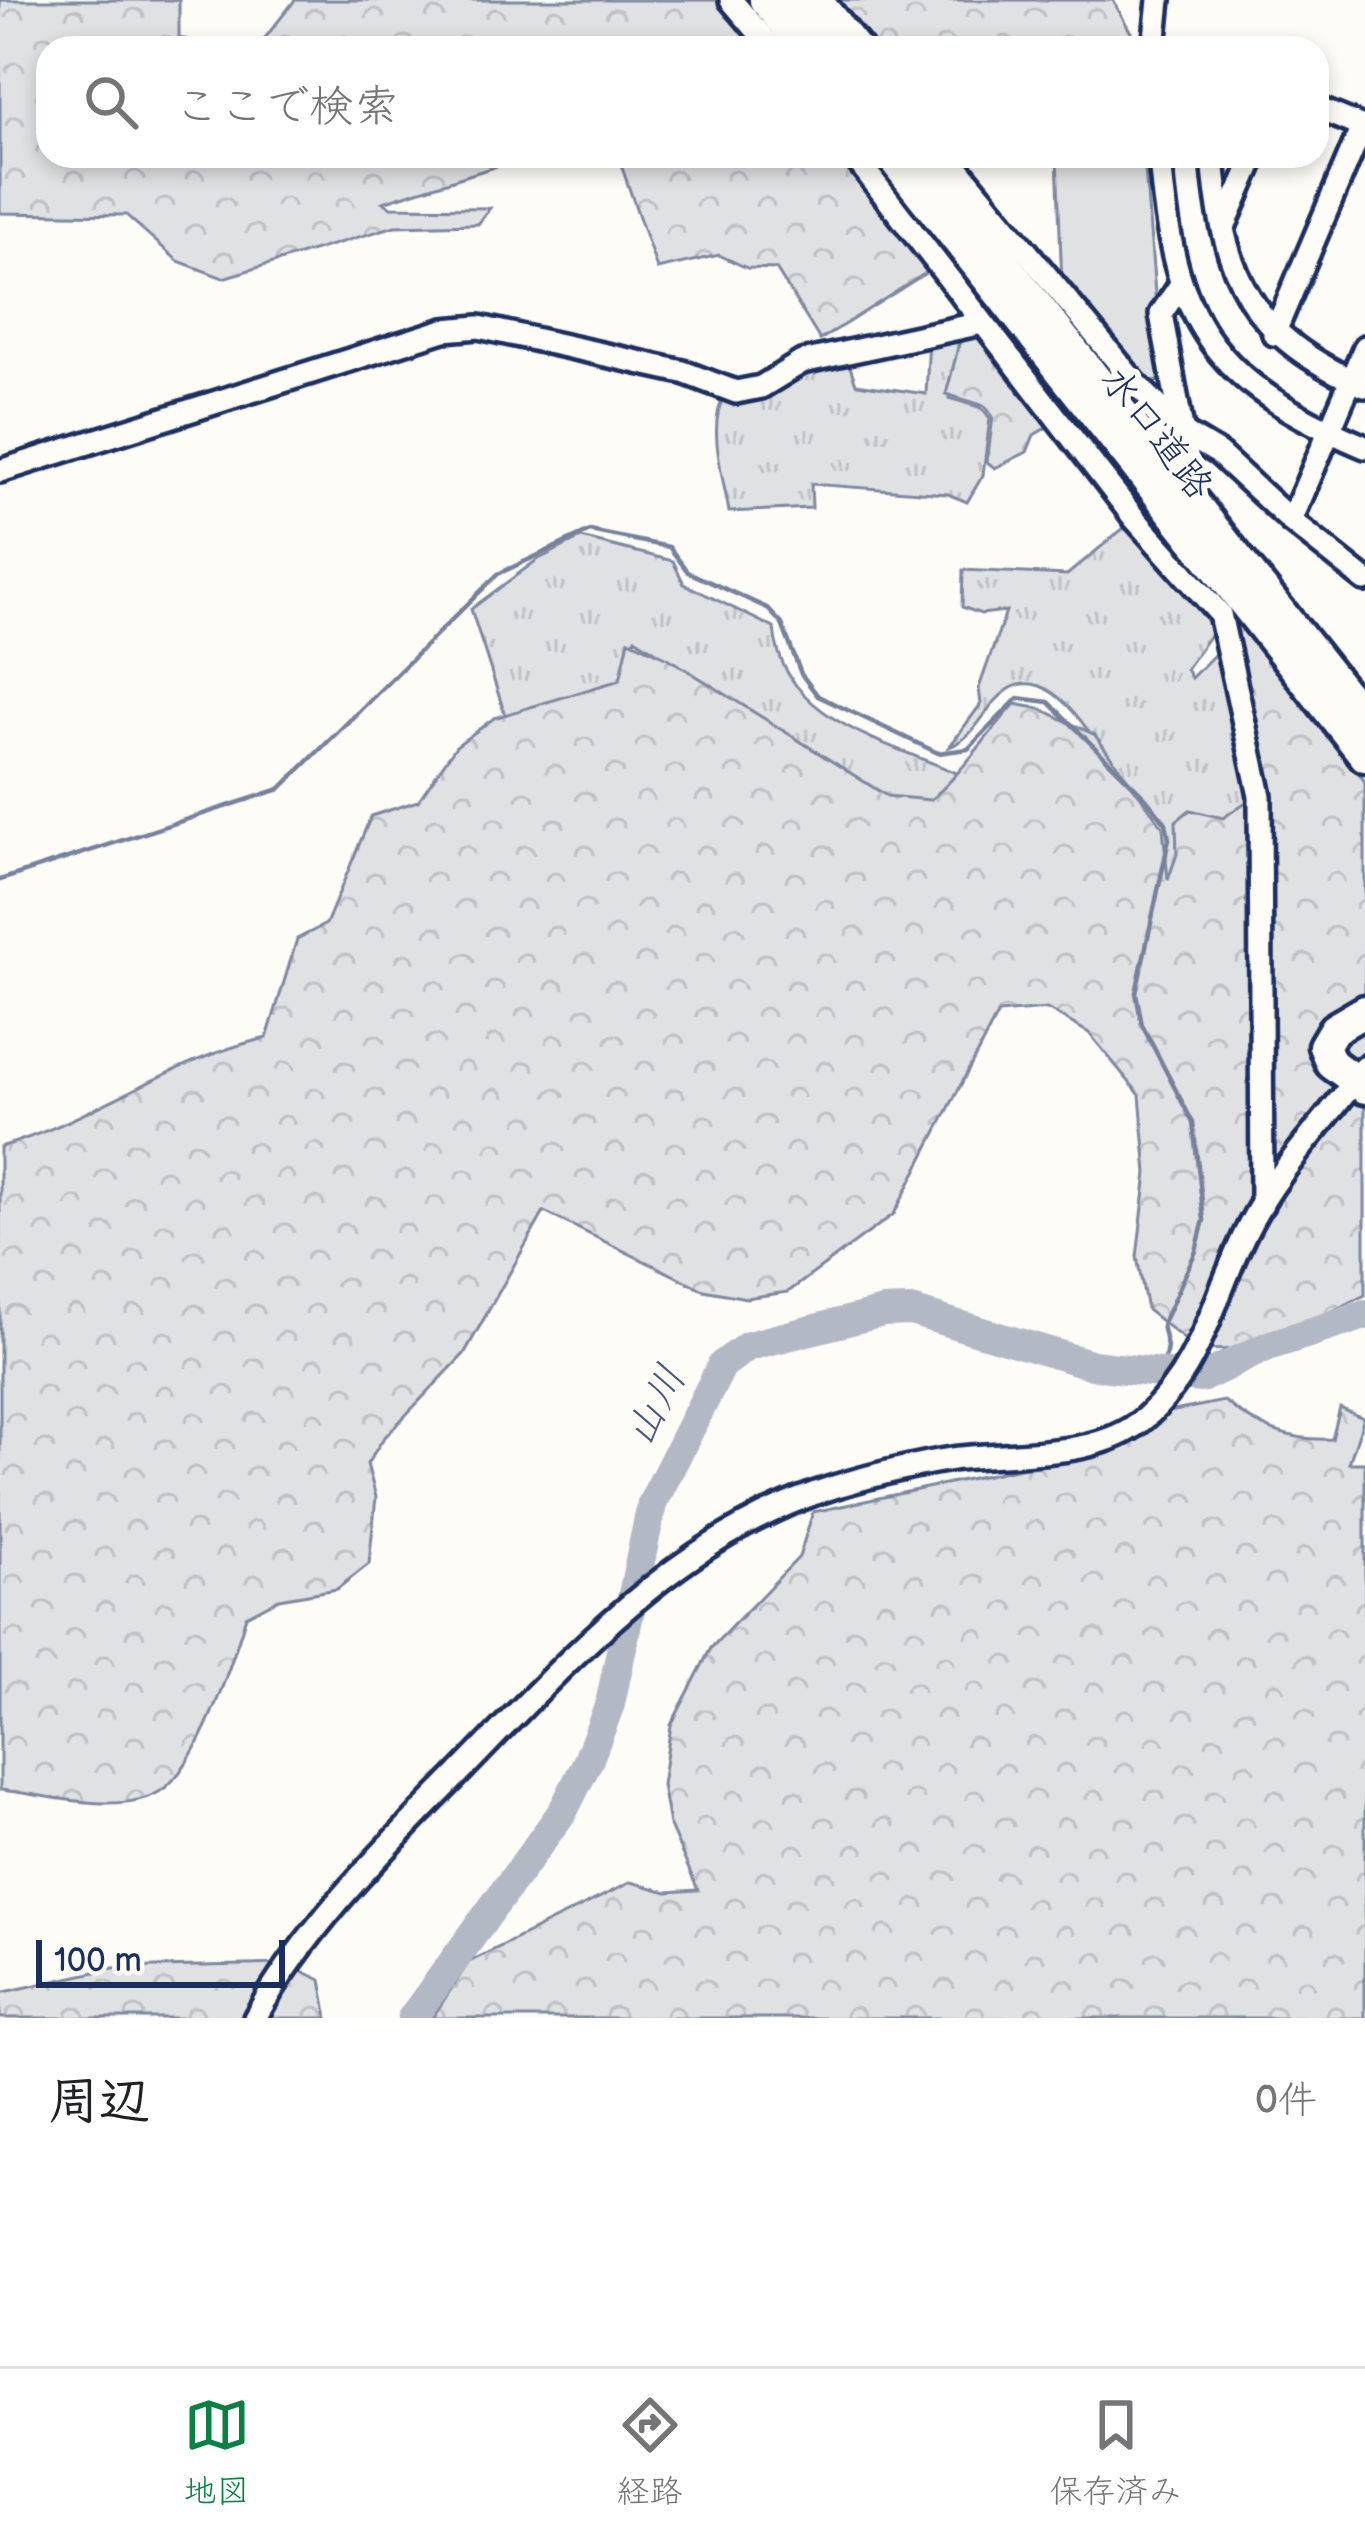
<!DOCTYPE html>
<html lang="ja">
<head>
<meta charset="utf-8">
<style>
  body { margin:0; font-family:"Balsamiq Sans","Klee One",sans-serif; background:#f6f6f6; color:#202124 }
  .scale { position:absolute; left:36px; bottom:30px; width:249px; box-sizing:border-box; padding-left:12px; border:6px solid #1b2f5e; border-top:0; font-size:33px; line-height:42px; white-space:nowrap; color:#1b2f5e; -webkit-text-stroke:9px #fdfcf7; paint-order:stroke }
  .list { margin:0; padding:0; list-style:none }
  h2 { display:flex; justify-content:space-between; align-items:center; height:156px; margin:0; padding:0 48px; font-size:51px }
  h2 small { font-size:39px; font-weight:400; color:#757577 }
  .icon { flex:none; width:66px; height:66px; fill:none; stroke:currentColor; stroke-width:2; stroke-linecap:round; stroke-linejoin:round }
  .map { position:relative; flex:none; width:1365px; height:2018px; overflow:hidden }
  .search { position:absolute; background:#fff; box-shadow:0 6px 18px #0003; left:36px; right:36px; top:36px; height:132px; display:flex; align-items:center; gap:30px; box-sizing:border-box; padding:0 42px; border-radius:36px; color:#757577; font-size:45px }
  .sheet { height:348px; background:#fff }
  nav { display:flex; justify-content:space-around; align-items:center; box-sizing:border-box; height:168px; border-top:3px solid #e0e0e0; background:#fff; font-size:33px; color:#757577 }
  nav a { display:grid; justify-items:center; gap:6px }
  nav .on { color:#0b8043 }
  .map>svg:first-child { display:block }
  .grass { fill:url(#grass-tufts); stroke:#7e88a0; stroke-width:3 }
  .forest { fill:url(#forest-crowns); stroke:#7e88a0; stroke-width:3 }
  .green { fill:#e0e1e3; stroke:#7e88a0; stroke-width:3 }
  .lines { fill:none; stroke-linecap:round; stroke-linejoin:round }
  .stream { stroke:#76819c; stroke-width:4.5 }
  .river { stroke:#b3b8c5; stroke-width:30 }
  .minor-casing { stroke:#1b2f5e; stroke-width:30 }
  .highway-casing { stroke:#1b2f5e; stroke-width:39 }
  .minor { stroke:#fdfcf7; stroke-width:21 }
  .highway { stroke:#fdfcf7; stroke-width:30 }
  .labels { text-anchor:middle; stroke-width:12; stroke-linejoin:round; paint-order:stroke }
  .street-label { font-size:39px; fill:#1b2f5e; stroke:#fdfcf7 }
  .water-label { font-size:42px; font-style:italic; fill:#49587d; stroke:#fdfcf7 }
</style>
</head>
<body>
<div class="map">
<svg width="1365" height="2018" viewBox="0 0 1365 2018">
  <defs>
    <pattern id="grass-tufts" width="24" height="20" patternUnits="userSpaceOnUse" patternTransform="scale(3)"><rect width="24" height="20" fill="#e0e1e3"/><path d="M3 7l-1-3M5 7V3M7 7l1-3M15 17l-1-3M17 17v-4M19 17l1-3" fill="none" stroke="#c0c1c5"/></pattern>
    <pattern id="forest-crowns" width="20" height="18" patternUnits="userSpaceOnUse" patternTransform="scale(3)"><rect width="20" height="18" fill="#e0e1e3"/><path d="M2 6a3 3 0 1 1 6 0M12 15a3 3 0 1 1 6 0" fill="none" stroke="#c0c1c5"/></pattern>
  </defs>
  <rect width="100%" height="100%" fill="#fdfcf7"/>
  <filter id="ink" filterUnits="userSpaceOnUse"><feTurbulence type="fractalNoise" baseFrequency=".00833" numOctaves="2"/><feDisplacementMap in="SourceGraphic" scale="24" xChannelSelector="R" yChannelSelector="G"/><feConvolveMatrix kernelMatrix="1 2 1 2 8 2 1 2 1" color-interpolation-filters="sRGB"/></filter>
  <g filter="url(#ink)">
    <g class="grass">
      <path d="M 960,334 L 949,398 L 982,408 L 990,418 L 983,475 L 967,502 L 948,494 L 811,484 L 812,508 L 729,512 C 724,480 706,424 725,395 L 846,355 L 856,384 L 926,394 L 929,338 Z"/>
      <path d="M 1131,522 L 1212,622 L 1212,632 L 1186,669 L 1191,678 L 1220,649 L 1249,804 L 1181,853 L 1167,888 C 1149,847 1073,646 1008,690 C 984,706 978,736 949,747 L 981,704 L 979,688 L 1006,611 L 981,614 L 962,607 L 963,570 L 1067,575 Z"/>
      <path d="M 581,538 L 673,561 L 684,584 L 774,628 C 781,720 887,742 959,774 L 930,805 L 886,802 L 635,638 L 616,689 L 507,721 L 471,609 L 537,560 Z"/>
    </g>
    <g class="forest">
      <path d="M 0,0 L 179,0 L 179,38 L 226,48 L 48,48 L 48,156 L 529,156 L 383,202 L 391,207 L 490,208 L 478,224 L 395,226 L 223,278 L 178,261 L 126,215 L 0,213 Z"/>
      <path d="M 295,0 L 743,0 L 783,48 L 257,48 Z"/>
      <path d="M 803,0 L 1113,0 L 1135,40 L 1133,48 L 844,48 Z"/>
      <path d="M 618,156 L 867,156 L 928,233 L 929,271 L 820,340 L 776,269 L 747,268 L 719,255 L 657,269 Z"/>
      <path d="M 977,328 L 1054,423 L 1034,435 L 1027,452 L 995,468 L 987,462 L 993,417 L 985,406 L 946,394 L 962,333 Z"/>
      <path d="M 1226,603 L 1310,703 L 1365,782 L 1365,1295 L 1256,1349 L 1198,1350 L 1147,1310 L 1137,1257 L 1147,1173 L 1140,1095 L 1089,1033 L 1047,1009 L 998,1013 L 894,1214 L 788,1292 L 746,1298 L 704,1290 L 544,1212 L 464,1354 L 383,1439 L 367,1464 L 376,1497 L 369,1564 L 337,1589 L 279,1599 L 246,1616 C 233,1659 198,1769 159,1792 C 118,1816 44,1794 0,1790 L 0,1147 C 93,1120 173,1058 267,1038 L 297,939 L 326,924 L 371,816 L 418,801 L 456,746 L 494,718 L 620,680 L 629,640 L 668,658 L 887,796 L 930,800 C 958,778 988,733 1015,704 L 1041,709 L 1095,735 L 1163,827 L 1168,880 L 1177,854 L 1176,821 L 1190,810 L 1223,818 L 1263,790 Z"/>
      <path d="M 1224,1401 C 1258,1428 1289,1441 1332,1439 L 1340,1408 L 1364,1418 L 1349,1463 L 1365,1463 L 1365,2018 L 432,2018 L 469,1962 L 631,1882 L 667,1892 L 698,1890 L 669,1824 L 662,1785 L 671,1725 L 711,1648 L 799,1557 L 813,1512 L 1114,1448 L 1159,1414 Z"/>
      <path d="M 287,1964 L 321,1980 L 328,2018 L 0,2018 L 0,1993 L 113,1968 Z"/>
    </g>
    <path class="green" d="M 1057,156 L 1144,156 L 1162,381 L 1144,383 L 1062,285 Z"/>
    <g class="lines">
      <path class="stream" d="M 0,880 L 280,789 L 498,574 L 590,531 L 669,547 L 688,572 L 767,608 L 782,624 L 801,674 L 818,696 L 938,753 L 968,749 L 1018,698 L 1049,702 L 1145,797 L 1166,823 L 1169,839 L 1136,993 L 1142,1025 L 1193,1123 L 1204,1220 L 1196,1251 L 1162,1325 L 1167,1347 L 1163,1369"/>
      <path class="river" d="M 412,2018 L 563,1811 L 588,1761 L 610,1704 L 652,1504 L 722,1365 L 748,1346 L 883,1312 L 911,1311 L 1093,1365 L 1201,1378 L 1268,1346 L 1365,1315"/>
      <defs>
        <g id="minor">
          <path d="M 731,0 L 772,48"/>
          <path d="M 822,0 L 861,48"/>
          <path d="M 1154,48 L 1159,0"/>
          <path d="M 1317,108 L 1365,128"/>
          <path d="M 854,156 L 1135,519 L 1220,614 L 1260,796 L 1262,1205"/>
          <path d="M 948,156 L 1135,383 L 1186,434 L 1218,453 L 1291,521 L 1365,580"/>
          <path d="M 1160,156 C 1172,320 1210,382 1365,447"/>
          <path d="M 1213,156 C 1222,275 1251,338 1365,386"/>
          <path d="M 1224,227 L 1255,156"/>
          <path d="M 1179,287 L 1161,314 L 1191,478"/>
          <path d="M 1274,334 L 1362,127"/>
          <path d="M 0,471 L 444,330 L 479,327 L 683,372 L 736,392 L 761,387 L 802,362 L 982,323"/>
          <path d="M 1291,521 L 1365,347"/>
          <path d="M 255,2018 C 307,1925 384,1850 458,1774 C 569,1660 678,1534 837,1486 C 874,1475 913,1465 952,1459 C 1010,1451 1098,1460 1145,1418 C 1203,1367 1214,1294 1248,1228 C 1277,1170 1327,1120 1365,1067"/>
        </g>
        <g id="highway">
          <path d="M 765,0 L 804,48"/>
          <path d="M 795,0 L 834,48"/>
          <path d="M 891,156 L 1365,756"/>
          <path d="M 919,156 L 1365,719"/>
          <path d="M 1365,1011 L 1334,1029 L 1324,1046 L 1331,1063 L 1365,1088"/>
        </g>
      </defs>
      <use href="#minor" class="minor-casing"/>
      <use href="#highway" class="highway-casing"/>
      <use href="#minor" class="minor"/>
      <use href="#highway" class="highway"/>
    </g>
  </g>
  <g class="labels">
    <g class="street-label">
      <text transform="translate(1158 432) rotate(52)" y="14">水口道路</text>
    </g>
    <g class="water-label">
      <text transform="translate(654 1405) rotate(-63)" y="15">山川</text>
    </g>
  </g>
</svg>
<div class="scale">100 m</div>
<div class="search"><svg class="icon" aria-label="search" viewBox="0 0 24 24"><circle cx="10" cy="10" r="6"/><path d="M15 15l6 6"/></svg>ここで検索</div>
</div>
<section class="sheet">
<h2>周辺<small>0件</small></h2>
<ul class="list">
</ul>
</section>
<nav>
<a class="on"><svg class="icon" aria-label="map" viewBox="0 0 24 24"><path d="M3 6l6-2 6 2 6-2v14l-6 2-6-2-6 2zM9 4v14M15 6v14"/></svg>地図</a>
<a><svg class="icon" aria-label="directions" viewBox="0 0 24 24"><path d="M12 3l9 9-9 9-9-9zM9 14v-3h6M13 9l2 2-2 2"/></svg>経路</a>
<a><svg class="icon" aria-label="saved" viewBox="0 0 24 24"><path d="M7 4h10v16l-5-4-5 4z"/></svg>保存済み</a>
</nav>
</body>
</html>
